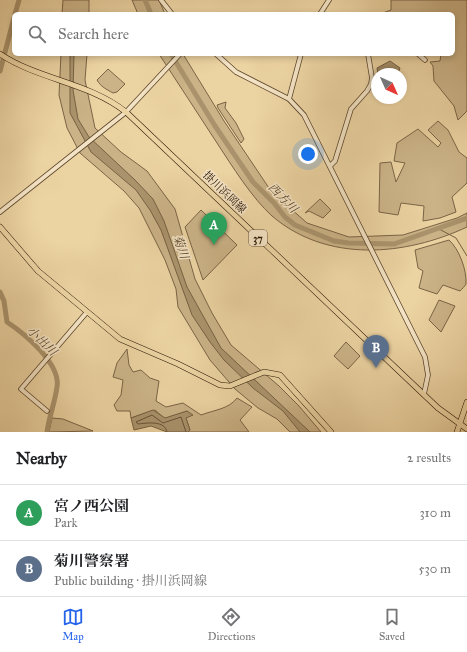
<!DOCTYPE html>
<html lang="en">
<head>
<meta charset="utf-8">
<style>
  body { margin:0; font-family:"IM FELL Great Primer","Noto Serif JP",serif; background:#f2f2f2; color:#202124 }
  .compass { position:absolute; left:371px; top:68px; width:36px; height:36px; border-radius:50%; background:#fff; box-shadow:0 2px 6px #0003; rotate:135deg }
  .you { position:absolute; left:308px; top:154px; width:14px; height:14px; margin:-10px; border:3px solid #fff; border-radius:50%; background:#1a73e8; box-shadow:0 0 0 6px #1a73e833 }
  .badge { display:grid; place-items:center; width:26px; height:26px; border-radius:50%; background:#2563eb; color:#fff; font-size:13px; font-weight:700 }
  .pin { position:absolute; translate:-50% -33px; filter:drop-shadow(0 1px 2px #0008) }
  .pin::after { content:''; position:absolute; top:21px; width:14px; height:12px; background:inherit; clip-path:polygon(0 0,100% 0,50% 100%) }
  .list { margin:0; padding:0; list-style:none }
  h2 { display:flex; justify-content:space-between; align-items:center; height:52px; margin:0; padding:0 16px; font-size:17px }
  h2 small { font-size:13px; font-weight:400; color:#757577 }
  .list li { display:grid; grid-template-columns:26px 1fr auto; gap:12px; align-items:center; box-sizing:border-box; height:56px; padding:0 16px; border-top:1px solid #e0e0e0 }
  .list b { display:block; font-size:15px; white-space:nowrap }
  .list p { margin:0; font-size:13px; white-space:nowrap; color:#757577 }
  .list em { font-size:13px; font-style:normal; color:#757577 }
  .icon { flex:none; width:22px; height:22px; fill:none; stroke:currentColor; stroke-width:2; stroke-linecap:round; stroke-linejoin:round }
  .map { position:relative; flex:none; width:467px; height:432px; overflow:hidden }
  .search { position:absolute; background:#fff; box-shadow:0 2px 6px #0003; left:12px; right:12px; top:12px; height:44px; display:flex; align-items:center; gap:10px; box-sizing:border-box; padding:0 14px; border-radius:6px; color:#757577; font-size:15px }
  .sheet { height:164px; background:#fff }
  nav { display:flex; justify-content:space-around; align-items:center; box-sizing:border-box; height:56px; border-top:1px solid #e0e0e0; background:#fff; font-size:11px; color:#757577 }
  nav a { display:grid; justify-items:center; gap:2px }
  nav .on { color:#2563eb }
  .map>svg:first-child { display:block }
  .green { fill:#cbb387; stroke:#7a6446 }
  .water { fill:#aa936c; stroke:#766142 }
  .lines { fill:none; stroke-linecap:round; stroke-linejoin:round }
  .shore { stroke:#6a5438; stroke-width:1 }
  .stream { stroke:#766142; stroke-width:1 }
  .river { stroke:#aa936c; stroke-width:5 }
  .minor-casing { stroke:#5a452c; stroke-width:5.5 }
  .major-casing { stroke:#291604; stroke-width:6 }
  .minor { stroke:#f3e2c3; stroke-width:4 }
  .major { stroke:#ecd3a2; stroke-width:5 }
  .labels { text-anchor:middle; stroke-width:3; stroke-linejoin:round; paint-order:stroke }
  .shield { fill:#f3e2c3; stroke:#66533d; stroke-width:1 }
  .shield-label { font-size:10px; font-weight:bold; fill:#291604 }
  .street-label { font-size:11px; fill:#291604; stroke:#f3e2c3 }
  .water-label { font-size:12px; font-style:italic; fill:#5d482e; stroke:#f3e2c3 }
</style>
</head>
<body>
<div class="map">
<svg width="467" height="432" viewBox="0 0 467 432">
  <rect width="100%" height="100%" fill="#ecd3a2"/>
  <filter id="stains"><feTurbulence type="fractalNoise" baseFrequency=".005" numOctaves="4"/><feColorMatrix values="0 0 0 0 .2 0 0 0 0 .09 0 0 0 0 .02 0 0 0 .5 -.17"/></filter>
  <radialGradient id="worn" r=".72"><stop offset=".6" stop-color="#630" stop-opacity="0"/><stop offset="1" stop-color="#630" stop-opacity=".3"/></radialGradient>
  <g class="green">
    <path d="M 63,0 L 89,0 L 89,14 L 62,14 Z"/>
    <path d="M 132,0 L 159,0 L 165,14 L 138,14 Z"/>
    <path d="M 391,0 L 467,0 L 467,111 L 458,120 L 454,106 L 434,81 L 433,66 L 430,62 L 440,61 L 441,54 L 453,54 L 453,14 L 380,14 L 391,10 Z"/>
    <path d="M 61,54 L 87,54 L 85,80 L 95,128 L 121,152 L 147,171 L 175,209 L 195,279 L 212,313 L 231,345 L 279,386 L 299,406 L 321,432 L 290,432 L 277,419 L 258,408 L 235,389 L 210,360 L 178,307 L 176,289 L 165,260 L 139,208 L 124,191 L 80,153 L 67,128 L 59,95 Z"/>
    <path d="M 159,54 L 183,54 L 224,121 L 271,191 L 307,223 L 349,237 L 403,235 L 457,218 L 467,213 L 467,227 C 405,256 327,263 272,216 C 252,198 232,166 217,143 C 198,113 178,84 159,54 Z"/>
    <path d="M 108,69 L 125,84 L 117,92 L 113,93 C 106,89 101,87 97,80 Z"/>
    <path d="M 226,102 L 225,108 L 236,123 L 244,139 L 241,143 L 218,108 L 217,105 Z"/>
    <path d="M 438,121 L 448,130 L 459,152 L 467,158 L 467,183 L 452,197 L 456,212 L 440,218 L 423,221 L 424,206 L 401,203 L 398,215 L 379,212 L 380,163 L 391,162 L 396,182 L 405,163 L 394,161 L 397,143 L 418,129 L 438,147 L 441,143 L 428,130 Z"/>
    <path d="M 320,199 L 331,210 L 323,218 L 309,211 L 305,213 Z"/>
    <path d="M 201,210 L 237,245 L 203,280 L 185,227 Z"/>
    <path d="M 449,240 C 459,249 467,270 466,284 C 465,286 462,289 460,291 L 443,285 L 437,294 L 419,288 L 423,271 L 418,268 L 415,250 Z"/>
    <path d="M 439,300 L 455,306 L 441,332 L 429,320 Z"/>
    <path d="M 346,342 L 360,356 L 348,369 L 334,356 Z"/>
    <path d="M 127,349 L 129,365 L 133,372 L 141,370 L 150,378 L 159,381 L 156,401 L 166,407 L 183,403 L 201,415 C 214,410 229,409 237,398 L 252,407 L 240,420 L 249,432 L 188,432 L 190,430 L 186,418 L 187,411 L 165,419 L 155,410 L 131,418 L 130,411 L 117,411 L 114,405 L 121,395 L 123,380 L 113,377 L 117,363 Z"/>
    <path d="M 52,418 L 63,419 L 93,431 L 49,432 Z"/>
  </g>
  <g class="water">
    <path d="M 70,54 L 74,54 L 73,90 L 78,119 L 89,137 L 135,180 L 153,199 L 164,221 L 187,287 L 221,348 L 310,432 L 300,432 L 283,411 L 253,388 L 224,360 L 210,342 L 192,315 L 161,230 L 150,210 L 136,190 L 91,152 L 70,113 Z"/>
    <path d="M 390,61 L 400,68 L 398,74 L 378,74 L 377,68 Z"/>
    <path d="M 153,410 L 165,418 L 187,411 L 193,415 L 186,418 L 190,430 L 188,432 L 167,432 L 151,426 L 134,430 L 131,418 Z"/>
  </g>
  <g class="lines">
    <path class="shore" d="M 167,432 C 165,420 147,423 138,424 L 136,422 L 152,415 L 163,423 L 181,417 L 186,432"/>
    <path class="stream" d="M 439,229 L 456,238 L 467,256"/>
    <g class="river">
      <path d="M 145,0 L 151,14"/>
      <path d="M 15,14 L 19,0"/>
      <path d="M 171,54 L 215,126 L 253,182 L 274,203 L 285,217 L 295,225 L 334,241 L 348,243 L 394,244 L 467,218"/>
      <path d="M 0,71 L 14,18"/>
      <path d="M 0,292 L 4,301 L 7,322 C 25,334 61,364 57,387 C 55,402 49,417 47,432"/>
    </g>
    <defs>
      <g id="minor">
        <path d="M 161,0 L 172,14"/>
        <path d="M 320,14 L 329,0"/>
        <path d="M 216,54 L 236,72 L 289,99 L 304,115 L 425,357 L 428,375 L 424,394"/>
        <path d="M 418,54 L 425,60"/>
        <path d="M 289,99 L 301,54"/>
        <path d="M 330,166 L 335,161 L 351,109 L 367,91 L 371,84 L 372,78 L 368,54"/>
        <path d="M 0,212 L 126,112 L 180,54"/>
        <path d="M 47,411 L 21,389 L 87,312"/>
      </g>
      <g id="major">
        <path d="M 0,54 C 39,80 88,82 126,112 L 438,408 L 467,429"/>
        <path d="M 0,227 L 38,271 L 120,339 L 178,364 L 220,385 L 230,386 L 264,372 L 280,375 L 331,432"/>
        <path d="M 457,432 L 467,402"/>
      </g>
    </defs>
    <use href="#minor" class="minor-casing"/>
    <use href="#major" class="major-casing"/>
    <use href="#minor" class="minor"/>
    <use href="#major" class="major"/>
  </g>
  <g class="labels">
    <rect class="shield" x="249" y="230" width="18" height="16" rx="3"/>
    <g class="shield-label">
      <text x="258" y="242">37</text>
    </g>
    <g class="street-label">
      <text transform="translate(225 192) rotate(44)" y="4">掛川浜岡線</text>
    </g>
    <g class="water-label">
      <text transform="translate(283 198) rotate(46)" y="4">西方川</text>
      <text transform="translate(181 247) rotate(71)" y="4">菊川</text>
      <text transform="translate(42 341) rotate(44)" y="4">小出川</text>
    </g>
  </g>
  <rect width="100%" height="100%" filter="url(#stains)"/>
  <rect width="100%" height="100%" fill="url(#worn)"/>
</svg>
<svg class="compass" viewBox="-18 -18 36 36"><path d="M0-13l5 13h-10z" fill="#e53935"/><path d="M0 13l5-13h-10z" fill="#757577"/></svg>
<div class="you"></div>
<div class="pin badge" style="left:214px;top:245px;background:#2e9e5b">A</div>
<div class="pin badge" style="left:376px;top:368px;background:#5c6f8a">B</div>
<div class="search"><svg class="icon" aria-label="search" viewBox="0 0 24 24"><circle cx="10" cy="10" r="6"/><path d="M15 15l6 6"/></svg>Search here</div>
</div>
<section class="sheet">
<h2>Nearby<small>2 results</small></h2>
<ul class="list">
<li><span class="badge" style="background:#2e9e5b">A</span><div><b>宮ノ西公園</b><p>Park</p></div><em>310 m</em></li>
<li><span class="badge" style="background:#5c6f8a">B</span><div><b>菊川警察署</b><p>Public building · 掛川浜岡線</p></div><em>530 m</em></li>
</ul>
</section>
<nav>
<a class="on"><svg class="icon" aria-label="map" viewBox="0 0 24 24"><path d="M3 6l6-2 6 2 6-2v14l-6 2-6-2-6 2zM9 4v14M15 6v14"/></svg>Map</a>
<a><svg class="icon" aria-label="directions" viewBox="0 0 24 24"><path d="M12 3l9 9-9 9-9-9zM9 14v-3h6M13 9l2 2-2 2"/></svg>Directions</a>
<a><svg class="icon" aria-label="saved" viewBox="0 0 24 24"><path d="M7 4h10v16l-5-4-5 4z"/></svg>Saved</a>
</nav>
</body>
</html>
